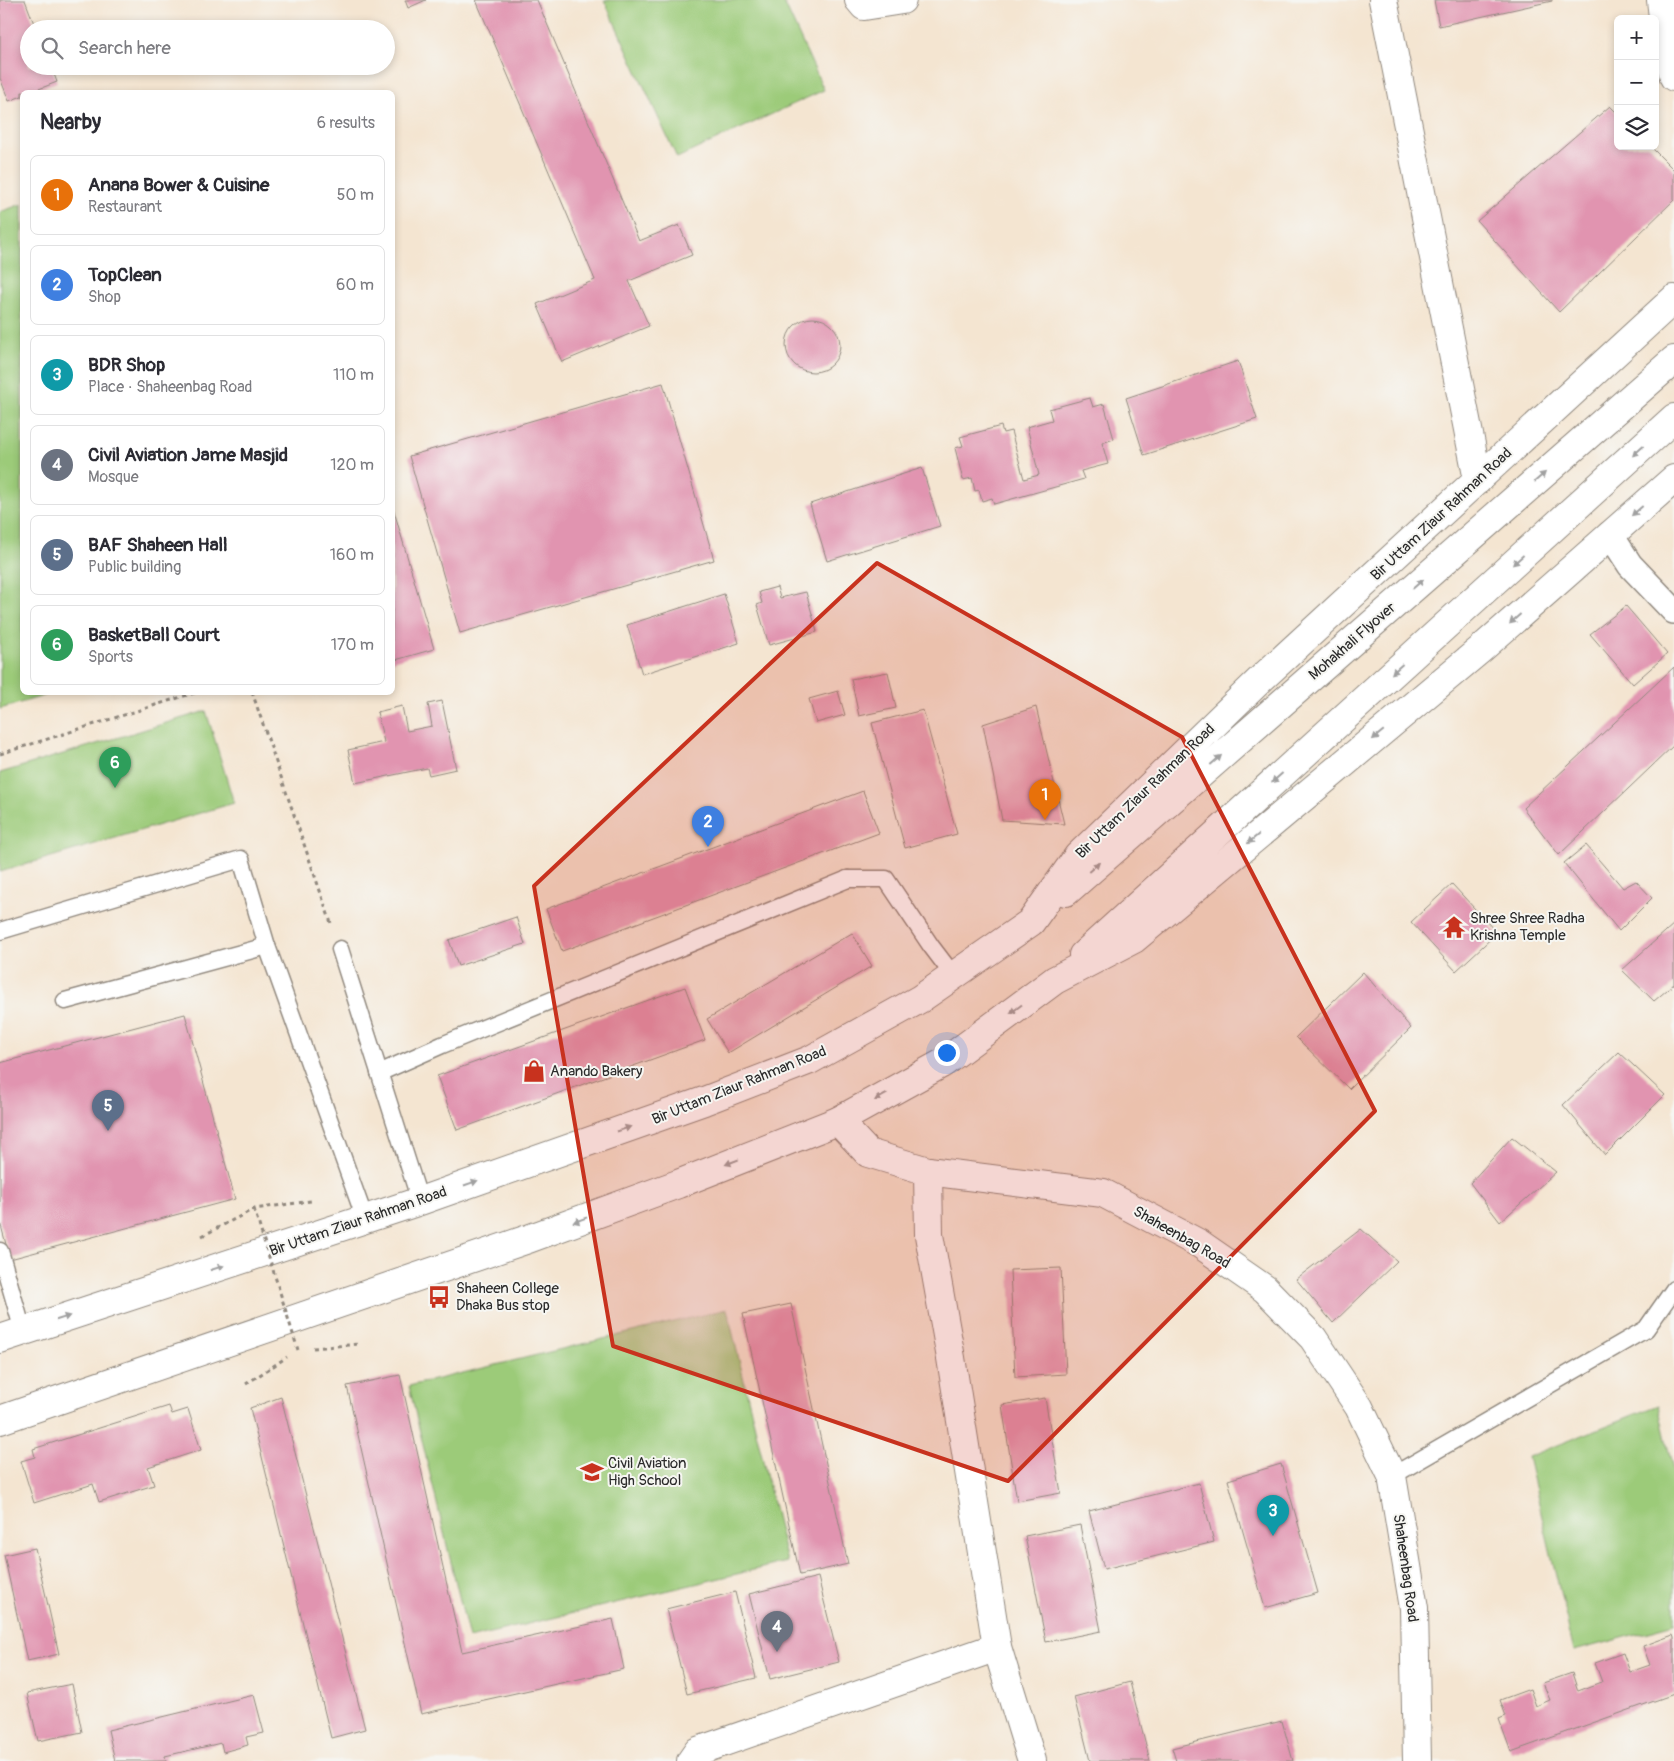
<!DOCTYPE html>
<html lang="en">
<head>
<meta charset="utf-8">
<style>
  body { margin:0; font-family:Pangolin,sans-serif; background:#f2f2f3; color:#2b2b33 }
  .controls { position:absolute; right:15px; top:15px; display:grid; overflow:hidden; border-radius:8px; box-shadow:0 2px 8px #0003 }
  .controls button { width:45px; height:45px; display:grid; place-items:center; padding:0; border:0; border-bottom:1px solid #e1e1e2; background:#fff; color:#2b2b33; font:25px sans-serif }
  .you { position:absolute; left:946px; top:1052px; width:18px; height:18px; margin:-12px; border:4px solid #fff; border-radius:50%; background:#1a73e8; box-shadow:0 0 0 8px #1a73e833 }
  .badge { display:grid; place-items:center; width:32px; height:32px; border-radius:50%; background:#c8321e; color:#fff; font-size:16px; font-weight:700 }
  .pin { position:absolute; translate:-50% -41px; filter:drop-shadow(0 1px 2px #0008) }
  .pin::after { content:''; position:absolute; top:26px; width:18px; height:15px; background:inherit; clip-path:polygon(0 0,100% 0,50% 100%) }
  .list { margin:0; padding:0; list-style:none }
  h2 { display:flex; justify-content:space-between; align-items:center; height:65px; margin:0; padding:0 20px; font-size:21px }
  h2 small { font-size:16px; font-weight:400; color:#7c7c81 }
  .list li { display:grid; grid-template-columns:32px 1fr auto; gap:15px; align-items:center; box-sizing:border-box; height:80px; margin:0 10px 10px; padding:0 10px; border:1px solid #e1e1e2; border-radius:8px }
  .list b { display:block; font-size:19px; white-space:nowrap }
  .list p { margin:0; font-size:16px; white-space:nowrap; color:#7c7c81 }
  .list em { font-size:16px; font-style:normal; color:#7c7c81 }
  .icon { flex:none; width:28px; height:28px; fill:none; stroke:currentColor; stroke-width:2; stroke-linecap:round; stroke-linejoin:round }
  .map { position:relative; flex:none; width:1674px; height:1761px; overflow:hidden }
  .search { position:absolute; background:#fff; box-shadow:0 2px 8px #0003; left:20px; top:20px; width:375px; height:55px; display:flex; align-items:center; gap:12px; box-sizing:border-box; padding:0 18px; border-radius:28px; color:#7c7c81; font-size:19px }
  .panel { position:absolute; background:#fff; box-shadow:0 2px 8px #0003; left:20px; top:90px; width:375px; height:605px; border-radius:8px }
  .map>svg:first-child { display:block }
  .green { fill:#9ccb79; stroke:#647b52 }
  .building { fill:#e194b0 }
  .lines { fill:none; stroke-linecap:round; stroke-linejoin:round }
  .service-casing { stroke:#90887e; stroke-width:19 }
  .pedestrian-casing { stroke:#90887e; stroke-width:28 }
  .minor-casing { stroke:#90887e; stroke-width:30 }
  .trunk-casing { stroke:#90887e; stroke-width:30 }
  .path { stroke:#90887e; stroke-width:3; stroke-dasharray:4 4; stroke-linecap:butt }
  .service { stroke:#fff; stroke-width:16 }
  .pedestrian { stroke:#fff; stroke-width:25 }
  .minor { stroke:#fff; stroke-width:28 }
  .trunk { stroke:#fff; stroke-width:28 }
  .path-bridge { stroke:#90887e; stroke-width:3; stroke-dasharray:4 4; stroke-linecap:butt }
  .oneway { fill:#a0a0a0 }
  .marked { fill:#c8321e; fill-opacity:0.2; stroke:#c8321e; stroke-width:4; stroke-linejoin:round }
  .labels { text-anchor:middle; stroke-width:4; stroke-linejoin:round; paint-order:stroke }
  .street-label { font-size:15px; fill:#2b2b2b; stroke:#f6f6f2 }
  .poi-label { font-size:15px; fill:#2b2b2b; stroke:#f6f6f2; text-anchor:start }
</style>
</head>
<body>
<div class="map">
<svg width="1674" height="1761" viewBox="0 0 1674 1761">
  <rect width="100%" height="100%" fill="#f6f6f2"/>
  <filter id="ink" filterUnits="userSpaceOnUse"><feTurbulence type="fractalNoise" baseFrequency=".02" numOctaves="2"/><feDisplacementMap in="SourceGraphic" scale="10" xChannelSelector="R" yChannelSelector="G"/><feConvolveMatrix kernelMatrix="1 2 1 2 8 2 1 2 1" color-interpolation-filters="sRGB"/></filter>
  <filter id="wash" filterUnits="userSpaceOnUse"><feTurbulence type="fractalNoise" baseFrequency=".0096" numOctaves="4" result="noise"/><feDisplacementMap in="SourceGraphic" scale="20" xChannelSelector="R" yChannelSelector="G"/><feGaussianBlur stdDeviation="1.12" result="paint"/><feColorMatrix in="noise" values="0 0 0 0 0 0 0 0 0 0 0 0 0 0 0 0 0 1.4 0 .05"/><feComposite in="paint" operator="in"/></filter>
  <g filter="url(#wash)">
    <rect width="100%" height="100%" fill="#f4e5d1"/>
    <g class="green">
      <path d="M 604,0 L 783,0 L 824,90 L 677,158 Z"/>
      <path d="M 22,204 L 22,692 L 53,693 L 0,709 L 0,212 Z"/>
      <path d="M 206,711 L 234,803 L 0,872 L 0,773 Z"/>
      <path d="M 727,1309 L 787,1562 L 469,1638 L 409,1386 Z"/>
      <path d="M 1658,1405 L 1674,1474 L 1674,1624 L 1574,1651 L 1528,1457 Z"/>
    </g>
    <g id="blocks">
      <g class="building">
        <path d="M 0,0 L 25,0 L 36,29 L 29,29 L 29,66 L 51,66 L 57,82 L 31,92 L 22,92 L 22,96 L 9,101 L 0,78 Z"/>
        <path d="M 405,0 L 426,0 L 408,8 Z"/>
        <path d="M 476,0 L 537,0 L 639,241 L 679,225 L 692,255 L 629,281 L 649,326 L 562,362 L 537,304 L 595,280 Z"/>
        <path d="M 1434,0 L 1552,0 L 1552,1 L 1439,26 Z"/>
        <path d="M 1610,106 L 1618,114 L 1618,146 L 1650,146 L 1674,170 L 1674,200 L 1559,312 L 1477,221 Z"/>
        <circle cx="813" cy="345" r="27"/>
        <path d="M 1238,361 L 1257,419 L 1144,455 L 1126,398 Z"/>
        <path d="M 663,383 L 714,560 L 460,633 L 409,456 Z"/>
        <path d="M 1090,398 L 1093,407 L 1104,404 L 1114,439 L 1102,443 L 1108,464 L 1081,471 L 1084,479 L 994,504 L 992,498 L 982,501 L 979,490 L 975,491 L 972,478 L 963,480 L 955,448 L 963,446 L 960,437 L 1001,426 L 1003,433 L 1011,431 L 1024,479 L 1039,475 L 1027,427 L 1052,420 L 1049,409 Z"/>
        <path d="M 922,468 L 940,526 L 827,561 L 810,504 Z"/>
        <path d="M 392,504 L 434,649 L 392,661 Z"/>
        <path d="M 777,587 L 780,598 L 806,592 L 817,632 L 769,645 L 757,605 L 762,603 L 759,592 Z"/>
        <path d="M 724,594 L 739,643 L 642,674 L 627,625 Z"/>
        <path d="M 1626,606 L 1667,654 L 1633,684 L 1590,634 Z"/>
        <path d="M 1674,667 L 1674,745 L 1559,855 L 1523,808 Z"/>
        <path d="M 888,672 L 896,708 L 859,716 L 851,679 Z"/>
        <path d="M 838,691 L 845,715 L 816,723 L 809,699 Z"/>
        <path d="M 442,701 L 456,769 L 429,775 L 427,768 L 355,783 L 348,750 L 384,742 L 377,712 L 402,706 L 407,731 L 432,726 L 428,704 Z"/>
        <path d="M 1036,707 L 1064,824 L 1002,820 L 983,724 Z"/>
        <path d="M 923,710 L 957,834 L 905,848 L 872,723 Z"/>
        <path d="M 863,791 L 879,833 L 562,951 L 546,909 Z"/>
        <path d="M 1586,845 L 1623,888 L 1636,881 L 1652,898 L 1619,931 L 1564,863 Z"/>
        <path d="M 1452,884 L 1497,933 L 1456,971 L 1411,922 Z"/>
        <path d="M 516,917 L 525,944 L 458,966 L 449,940 Z"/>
        <path d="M 1674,924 L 1674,984 L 1654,1001 L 1622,970 Z"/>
        <path d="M 852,933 L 872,966 L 728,1053 L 707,1019 Z"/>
        <path d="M 1363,972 L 1411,1028 L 1349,1089 L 1296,1037 Z"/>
        <path d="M 685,987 L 705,1040 L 457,1130 L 437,1076 Z"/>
        <path d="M 185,1014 L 235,1199 L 10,1259 L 0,1222 L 0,1063 Z"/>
        <path d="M 1619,1052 L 1665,1095 L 1605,1155 L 1563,1105 Z"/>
        <path d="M 1512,1137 L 1556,1172 L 1500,1222 L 1470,1183 Z"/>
        <path d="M 1361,1229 L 1397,1261 L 1333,1323 L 1296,1279 Z"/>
        <path d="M 1061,1268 L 1066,1374 L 1015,1377 L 1010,1270 Z"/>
        <path d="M 791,1304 L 848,1564 L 800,1575 L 743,1314 Z"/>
        <path d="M 400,1375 L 462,1652 L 613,1619 L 624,1669 L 421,1714 L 347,1386 Z"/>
        <path d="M 281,1397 L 365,1729 L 331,1738 L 250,1408 Z"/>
        <path d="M 1045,1398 L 1061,1493 L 1017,1501 L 1002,1405 Z"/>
        <path d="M 169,1406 L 172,1414 L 188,1409 L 201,1450 L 148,1467 L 154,1485 L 99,1502 L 93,1484 L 34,1503 L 21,1461 L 35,1457 L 33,1449 Z"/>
        <path d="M 1281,1464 L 1318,1593 L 1265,1608 L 1228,1480 Z"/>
        <path d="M 1199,1483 L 1214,1542 L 1104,1569 L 1089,1511 Z"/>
        <path d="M 1080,1525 L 1101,1631 L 1046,1642 L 1025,1536 Z"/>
        <path d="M 35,1548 L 59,1654 L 27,1661 L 4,1555 Z"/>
        <path d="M 818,1577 L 839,1662 L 770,1679 L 749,1594 Z"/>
        <path d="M 735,1592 L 756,1678 L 687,1694 L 666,1609 Z"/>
        <path d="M 1673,1635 L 1674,1638 L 1674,1694 L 1511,1752 L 1499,1719 L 1506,1716 L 1500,1700 L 1530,1689 L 1536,1706 L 1550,1700 L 1543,1683 L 1572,1673 L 1578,1691 L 1602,1682 L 1595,1663 L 1623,1653 L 1630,1672 L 1650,1665 L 1643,1646 Z"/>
        <path d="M 1130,1682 L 1150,1761 L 1090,1761 L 1074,1697 Z"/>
        <path d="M 72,1684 L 82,1732 L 38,1741 L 27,1693 Z"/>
        <path d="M 254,1695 L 264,1733 L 246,1737 L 248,1745 L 223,1752 L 221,1743 L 165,1756 L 166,1761 L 115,1761 L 108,1730 Z"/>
        <path d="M 1282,1721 L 1293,1761 L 1176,1761 L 1172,1748 Z"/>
      </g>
    </g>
  </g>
  <g filter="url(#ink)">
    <use href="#blocks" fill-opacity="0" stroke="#90887e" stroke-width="1"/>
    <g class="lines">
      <defs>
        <g id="service">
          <path d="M 847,879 L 886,879 L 931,946 L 953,975"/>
          <path d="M 0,931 L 241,859 L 267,946 L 365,1219"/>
          <path d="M 340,949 L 420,1201"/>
          <path d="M 65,1001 L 267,946"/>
          <path d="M 379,1073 L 442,1045 L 848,879"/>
          <path d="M 0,1251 L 23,1331"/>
          <path d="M 1392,1476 L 1646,1329 L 1674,1289"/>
        </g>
        <path id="pedestrian" d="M 1610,534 L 1630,565 L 1674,611"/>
        <g id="minor">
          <path d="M 859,0 L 864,6 L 902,0"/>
          <path d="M 1383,0 L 1478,480"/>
          <path d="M 1661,0 L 1667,51 L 1674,77"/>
          <path d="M 838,1121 L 868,1153 L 928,1171 L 1103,1193 L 1200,1244 L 1265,1289 L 1313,1338 L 1359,1407 L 1392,1476 L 1414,1608 L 1417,1761"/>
          <path d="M 928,1171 L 929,1235 L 951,1358 L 997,1647 L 1032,1761"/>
          <path d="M 691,1761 L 698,1751 L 997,1647"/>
        </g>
        <g id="trunk">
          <path d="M 1066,892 L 1674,360"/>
          <path d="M 1083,955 L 1674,418"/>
          <path d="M 0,1339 L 420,1201 L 704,1101 L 810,1060 L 920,999 L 1031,922 L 1078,856 L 1262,678 L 1674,299"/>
          <path d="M 0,1420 L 528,1239 L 678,1184 L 838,1121 L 943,1063 L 1055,980 L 1134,939 L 1481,649 L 1674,479"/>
        </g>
      </defs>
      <use href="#service" class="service-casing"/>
      <use href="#pedestrian" class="pedestrian-casing"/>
      <use href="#minor" class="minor-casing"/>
      <use href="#trunk" class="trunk-casing"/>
      <g class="path">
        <path d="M 252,692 L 332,926"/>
        <path d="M 0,754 L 197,692"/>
        <path d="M 202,1236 L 254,1209 L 311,1201"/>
        <path d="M 313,1348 L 360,1344"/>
        <path d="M 246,1384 L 287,1357"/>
      </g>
      <use href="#service" class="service"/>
      <use href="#pedestrian" class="pedestrian"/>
      <use href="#minor" class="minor"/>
      <use href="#trunk" class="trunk"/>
      <path class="path-bridge" d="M 254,1209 L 298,1350"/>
    </g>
    <defs><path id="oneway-solid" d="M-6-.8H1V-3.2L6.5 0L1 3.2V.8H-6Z" transform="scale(1.25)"/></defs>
    <g class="oneway">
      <use href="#oneway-solid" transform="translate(1638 451) rotate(138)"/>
      <use href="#oneway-solid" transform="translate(1540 477) rotate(-41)"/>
      <use href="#oneway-solid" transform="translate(1637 511) rotate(139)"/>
      <use href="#oneway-solid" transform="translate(1518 560) rotate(138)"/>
      <use href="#oneway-solid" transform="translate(1418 584) rotate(-41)"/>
      <use href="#oneway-solid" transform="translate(1515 619) rotate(138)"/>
      <use href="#oneway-solid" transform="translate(1397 669) rotate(138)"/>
      <use href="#oneway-solid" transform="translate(1378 735) rotate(140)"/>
      <use href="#oneway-solid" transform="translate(1216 760) rotate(-41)"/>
      <use href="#oneway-solid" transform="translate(1277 778) rotate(138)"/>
      <use href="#oneway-solid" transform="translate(1253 839) rotate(140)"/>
      <use href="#oneway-solid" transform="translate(1094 867) rotate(-41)"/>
      <use href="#oneway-solid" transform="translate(1016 1009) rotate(143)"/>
      <use href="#oneway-solid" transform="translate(881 1097) rotate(151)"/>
      <use href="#oneway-solid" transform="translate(624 1129) rotate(-19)"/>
      <use href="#oneway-solid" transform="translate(732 1162) rotate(159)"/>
      <use href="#oneway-solid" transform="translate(471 1183) rotate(-19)"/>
      <use href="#oneway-solid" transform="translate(580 1220) rotate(160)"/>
      <use href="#oneway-solid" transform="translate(217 1268) rotate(-18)"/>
      <use href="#oneway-solid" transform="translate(63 1318) rotate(-18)"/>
    </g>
  </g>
  <path class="marked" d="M 877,563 L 1182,737 L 1375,1111 L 1008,1481 L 613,1346 L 534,886 Z"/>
  <defs>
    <symbol id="temple-bare" viewBox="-9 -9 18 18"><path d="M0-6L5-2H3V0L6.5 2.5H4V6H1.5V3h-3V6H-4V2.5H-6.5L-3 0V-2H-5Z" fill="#c8321e" stroke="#f6f6f2" stroke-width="2.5" paint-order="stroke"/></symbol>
    <symbol id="shop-bare" viewBox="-9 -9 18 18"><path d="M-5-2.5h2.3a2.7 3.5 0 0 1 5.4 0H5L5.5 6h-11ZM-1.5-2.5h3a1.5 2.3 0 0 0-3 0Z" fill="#c8321e" stroke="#f6f6f2" stroke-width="2.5" paint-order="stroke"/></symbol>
    <symbol id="bus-bare" viewBox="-9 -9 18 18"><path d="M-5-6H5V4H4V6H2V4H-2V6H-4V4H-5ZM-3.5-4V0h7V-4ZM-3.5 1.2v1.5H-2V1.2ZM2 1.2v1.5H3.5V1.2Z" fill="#c8321e" stroke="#f6f6f2" stroke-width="2.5" paint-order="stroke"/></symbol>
    <symbol id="school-bare" viewBox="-9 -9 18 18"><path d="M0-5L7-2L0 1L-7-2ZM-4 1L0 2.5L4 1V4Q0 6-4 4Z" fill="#c8321e" stroke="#f6f6f2" stroke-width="2.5" paint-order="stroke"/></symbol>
  </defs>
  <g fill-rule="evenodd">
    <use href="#temple-bare" x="1438" y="911" width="32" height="32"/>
    <use href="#shop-bare" x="518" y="1055" width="32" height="32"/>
    <use href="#bus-bare" x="423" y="1281" width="32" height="32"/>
    <use href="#school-bare" x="576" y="1456" width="32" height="32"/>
  </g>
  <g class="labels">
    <g class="street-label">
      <text transform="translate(1441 514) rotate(-43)" y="5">Bir Uttam Ziaur Rahman Road</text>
      <text transform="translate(1352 641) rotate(-41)" y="5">Mohakhali Flyover</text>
      <text transform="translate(1145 791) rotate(-44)" y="5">Bir Uttam Ziaur Rahman Road</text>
      <text transform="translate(739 1085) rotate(-22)" y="5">Bir Uttam Ziaur Rahman Road</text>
      <text transform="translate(358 1221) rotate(-19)" y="5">Bir Uttam Ziaur Rahman Road</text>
      <text transform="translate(1182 1237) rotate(30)" y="5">Shaheenbag Road</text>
      <text transform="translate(1406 1568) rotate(82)" y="5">Shaheenbag Road</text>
    </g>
    <g class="poi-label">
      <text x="1470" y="923">Shree Shree Radha<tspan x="1470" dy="17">Krishna Temple</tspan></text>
      <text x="550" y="1076">Anando Bakery</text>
      <text x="456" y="1293">Shaheen College<tspan x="456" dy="17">Dhaka Bus stop</tspan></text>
      <text x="608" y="1468">Civil Aviation<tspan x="608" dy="17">High School</tspan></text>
    </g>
  </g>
</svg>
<div class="controls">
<button>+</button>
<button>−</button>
<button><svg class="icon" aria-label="layers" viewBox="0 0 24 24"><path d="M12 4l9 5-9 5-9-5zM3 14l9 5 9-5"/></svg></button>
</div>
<div class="you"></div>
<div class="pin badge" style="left:1045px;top:820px;background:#e8710a">1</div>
<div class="pin badge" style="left:708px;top:847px;background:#3f7fe0">2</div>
<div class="pin badge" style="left:1273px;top:1536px;background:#0f9aa8">3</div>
<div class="pin badge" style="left:777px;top:1652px;background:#6b7280">4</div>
<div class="pin badge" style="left:108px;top:1131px;background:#5c6f8a">5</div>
<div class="pin badge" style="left:115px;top:788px;background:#2e9e5b">6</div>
<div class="search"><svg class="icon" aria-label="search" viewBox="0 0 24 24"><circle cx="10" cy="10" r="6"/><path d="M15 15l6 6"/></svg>Search here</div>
<section class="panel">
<h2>Nearby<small>6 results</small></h2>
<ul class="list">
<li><span class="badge" style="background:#e8710a">1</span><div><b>Anana Bower &amp; Cuisine</b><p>Restaurant</p></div><em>50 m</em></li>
<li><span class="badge" style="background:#3f7fe0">2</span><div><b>TopClean</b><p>Shop</p></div><em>60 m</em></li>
<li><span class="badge" style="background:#0f9aa8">3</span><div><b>BDR Shop</b><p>Place · Shaheenbag Road</p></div><em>110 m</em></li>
<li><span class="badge" style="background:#6b7280">4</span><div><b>Civil Aviation Jame Masjid</b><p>Mosque</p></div><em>120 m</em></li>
<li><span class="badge" style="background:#5c6f8a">5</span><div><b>BAF Shaheen Hall</b><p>Public building</p></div><em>160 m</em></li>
<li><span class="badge" style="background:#2e9e5b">6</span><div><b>BasketBall Court</b><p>Sports</p></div><em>170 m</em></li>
</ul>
</section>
</div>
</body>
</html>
